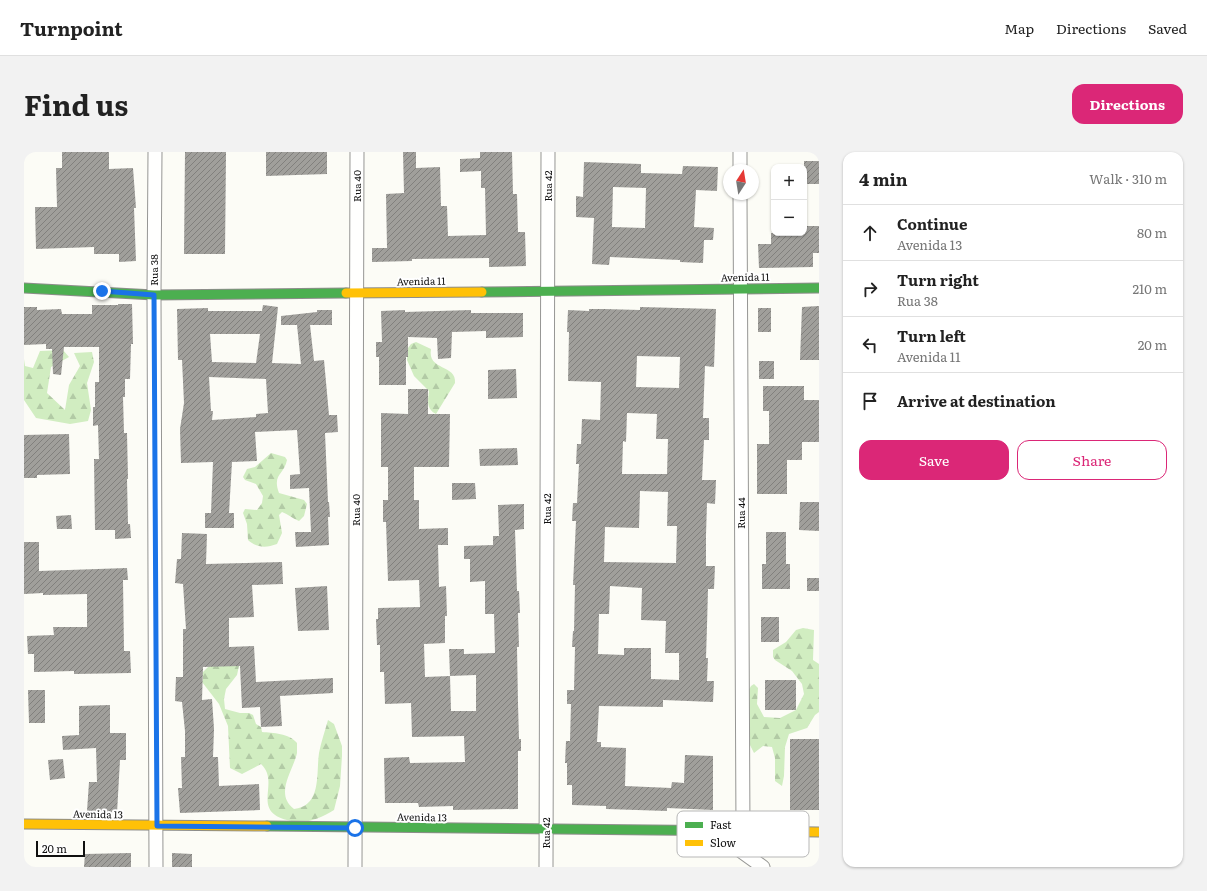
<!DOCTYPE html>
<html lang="en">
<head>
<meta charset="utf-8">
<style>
  body { margin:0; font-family:Literata,serif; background:#f2f2f2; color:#222 }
  .controls { position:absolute; right:12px; top:12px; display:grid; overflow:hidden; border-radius:8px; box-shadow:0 1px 3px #0004 }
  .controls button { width:36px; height:36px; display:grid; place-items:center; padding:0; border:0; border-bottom:1px solid #e0e0e0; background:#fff; color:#222; font:20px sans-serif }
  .compass { position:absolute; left:699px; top:12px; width:36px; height:36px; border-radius:50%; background:#fff; box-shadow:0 1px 3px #0004; rotate:12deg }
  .scale { position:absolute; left:12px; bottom:10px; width:49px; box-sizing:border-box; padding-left:4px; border:2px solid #101010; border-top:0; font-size:11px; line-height:14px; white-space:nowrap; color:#101010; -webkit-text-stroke:3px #fff; paint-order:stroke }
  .stop { position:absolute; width:12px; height:12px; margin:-9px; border:3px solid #1a73e8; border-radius:50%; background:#fff }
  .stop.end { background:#1a73e8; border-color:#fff; box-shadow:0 1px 4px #0008 }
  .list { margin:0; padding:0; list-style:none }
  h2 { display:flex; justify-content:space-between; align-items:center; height:52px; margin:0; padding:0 16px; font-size:17px }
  h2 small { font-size:13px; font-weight:400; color:#767676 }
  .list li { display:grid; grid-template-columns:26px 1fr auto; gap:12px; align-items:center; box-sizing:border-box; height:56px; padding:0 16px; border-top:1px solid #e0e0e0 }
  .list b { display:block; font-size:15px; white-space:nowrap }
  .list p { margin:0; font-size:13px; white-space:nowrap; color:#767676 }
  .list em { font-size:13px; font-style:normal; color:#767676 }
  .actions { display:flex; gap:8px; padding:12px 16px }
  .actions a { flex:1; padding:9px 0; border:1px solid #db2777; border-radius:12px; text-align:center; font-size:14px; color:#db2777 }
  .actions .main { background:#db2777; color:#fff }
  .icon { flex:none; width:22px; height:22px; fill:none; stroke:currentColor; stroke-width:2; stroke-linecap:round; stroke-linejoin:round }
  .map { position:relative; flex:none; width:795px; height:715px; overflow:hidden; border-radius:12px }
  header { display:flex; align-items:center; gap:24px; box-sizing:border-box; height:56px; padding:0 20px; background:#fff; border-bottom:1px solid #e0e0e0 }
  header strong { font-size:19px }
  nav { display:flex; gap:22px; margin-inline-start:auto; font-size:14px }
  .intro { display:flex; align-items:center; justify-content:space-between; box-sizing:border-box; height:96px; padding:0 24px }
  h1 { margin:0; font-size:28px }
  .button { padding:10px 18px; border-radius:12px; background:#db2777; color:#fff; font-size:14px; font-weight:700 }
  main { display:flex; gap:24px; padding:0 24px }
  aside { flex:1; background:#fff; border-radius:12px; box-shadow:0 1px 3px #0004 }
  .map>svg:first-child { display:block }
  .forest { fill:url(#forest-firs) }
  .building { fill:url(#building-hatch); fill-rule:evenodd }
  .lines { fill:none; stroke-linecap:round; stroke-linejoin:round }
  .street-casing { stroke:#969694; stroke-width:15 }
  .fast-casing { stroke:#8d8d8a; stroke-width:11 }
  .slow-casing { stroke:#8d8d8a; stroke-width:11 }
  .street { stroke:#fffffe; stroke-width:13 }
  .fast { stroke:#4caf50; stroke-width:9 }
  .slow { stroke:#ffc107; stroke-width:9 }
  .route { stroke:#1a73e8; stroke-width:5 }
  .labels { text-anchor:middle; stroke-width:4; stroke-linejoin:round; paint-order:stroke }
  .street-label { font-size:10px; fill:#101010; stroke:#fff }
  .key { fill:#fff; stroke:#b7b7b7; stroke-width:1 }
  .key-label { font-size:11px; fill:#101010 }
</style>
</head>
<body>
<header>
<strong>Turnpoint</strong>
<nav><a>Map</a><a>Directions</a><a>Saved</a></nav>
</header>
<div class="intro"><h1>Find us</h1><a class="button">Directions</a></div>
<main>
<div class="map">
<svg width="795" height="715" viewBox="0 0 795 715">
  <defs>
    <pattern id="forest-firs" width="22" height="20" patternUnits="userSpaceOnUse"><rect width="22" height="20" fill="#d1edc1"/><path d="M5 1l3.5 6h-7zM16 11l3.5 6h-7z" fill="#b2caa5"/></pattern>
    <pattern id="building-hatch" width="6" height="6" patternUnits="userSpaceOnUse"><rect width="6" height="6" fill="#a09f9b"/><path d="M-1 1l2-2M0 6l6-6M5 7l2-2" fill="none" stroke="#81807d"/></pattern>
  </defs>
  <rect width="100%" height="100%" fill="#fcfcf6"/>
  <g class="forest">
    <path d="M 392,190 L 407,197 C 403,219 433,212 431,231 L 412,262 C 402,257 404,248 405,239 L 390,224 L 383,208 L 384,196 L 387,192 Z"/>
    <path d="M 39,198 L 45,205 L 27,215 L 23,241 L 41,258 L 45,233 L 56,214 L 50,201 L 68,200 L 70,210 L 63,231 L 67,258 L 64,269 L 46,272 L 12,266 L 0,248 L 0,207 L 1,214 L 9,216 L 16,199 Z"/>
    <path d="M 247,301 L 261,305 L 263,308 C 260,323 248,322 255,341 L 280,348 L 283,352 L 280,364 L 275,369 C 269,367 264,362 258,360 L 255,363 L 258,381 L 253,392 C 242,396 233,396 224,388 L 223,372 L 219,361 L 221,357 L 233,358 L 238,351 L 239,344 L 232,332 L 221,328 L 219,325 L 223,317 L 231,315 Z"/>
    <path d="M 779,476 L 790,478 L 789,508 L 795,512 L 795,560 L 791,563 L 783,576 L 765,582 L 761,595 L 760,624 L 758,634 L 751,629 L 751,606 L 748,595 L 739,594 L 730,601 L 725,591 L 722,543 L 727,534 L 730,532 L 734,536 L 733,552 L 740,565 L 756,566 L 772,558 L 780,542 L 778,532 L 768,519 L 751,508 L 749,505 L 749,498 L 762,490 L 772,478 Z"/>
    <path d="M 217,505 L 213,523 L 202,537 L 200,547 L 201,557 L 216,561 L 225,561 L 229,563 L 232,572 L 237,575 L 238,580 C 249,581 265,581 273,591 C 273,594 273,598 273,601 C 269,619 250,642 270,657 C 298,654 292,621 295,601 C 297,590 301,579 304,568 L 310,572 L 318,594 L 318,604 L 316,634 L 310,658 C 295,667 281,673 263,668 C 226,658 257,631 237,612 L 218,622 L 206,616 L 204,574 L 195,552 L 178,530 L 179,526 L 178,521 L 185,514 Z"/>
  </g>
  <g class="building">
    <path d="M 38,0 L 85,0 L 85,17 L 109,16 L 112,56 L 110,56 L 112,109 L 95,110 L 95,102 L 70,102 L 70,95 L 12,97 L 11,55 L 33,55 L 32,16 L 38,16 Z"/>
    <path d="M 161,0 L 202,0 L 201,102 L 160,102 Z"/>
    <path d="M 242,0 L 303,0 L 303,22 L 242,24 Z"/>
    <path d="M 379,0 L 392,0 L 392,16 L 416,15 L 417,54 L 423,54 L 424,84 L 462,83 L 461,36 L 457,36 L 457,19 L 436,20 L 436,7 L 456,6 L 456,0 L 488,0 L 489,42 L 493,42 L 494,80 L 501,80 L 502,114 L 465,115 L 465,106 L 388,107 L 388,109 L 348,110 L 348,96 L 363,96 L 362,42 L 380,41 Z"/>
    <rect x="780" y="9" width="15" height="23"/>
    <path d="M 560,10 L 617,12 L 617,21 L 658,22 L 659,14 L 694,15 L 693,39 L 672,38 L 670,75 L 690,76 L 689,88 L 680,88 L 679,111 L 656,110 L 656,108 L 586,105 L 585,113 L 568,112 L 570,66 L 552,65 L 552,44 L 559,45 ZM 589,35 L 622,36 L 621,76 L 588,75 Z"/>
    <path d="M 780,74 L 795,74 L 795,101 L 789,101 L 789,115 L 735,116 L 734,92 L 747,92 L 747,81 L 780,81 Z"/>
    <path d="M 94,152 L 108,152 L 109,192 L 107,192 L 106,227 L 101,227 L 101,245 L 99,245 L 100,281 L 103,281 L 104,327 L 103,327 L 104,372 L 106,372 L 107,386 L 91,387 L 91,378 L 71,378 L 70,307 L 75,307 L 74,273 L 69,274 L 69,255 L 71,255 L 71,230 L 75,230 L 75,195 L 40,195 L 37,223 L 29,222 L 28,197 L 22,197 L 22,192 L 0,193 L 0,155 L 13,155 L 13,158 L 37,157 L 38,162 L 68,162 L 68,153 L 94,153 Z"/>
    <path d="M 239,153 L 254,155 L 248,211 L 277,212 L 273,173 L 257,173 L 257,164 L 293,160 L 293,158 L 308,158 L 308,173 L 286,173 L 290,209 L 300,208 L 305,263 L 313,263 L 314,280 L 301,281 L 304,350 L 305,350 L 306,365 L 304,365 L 305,393 L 272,395 L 271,380 L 287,380 L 285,336 L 266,337 L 266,323 L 276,322 L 273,278 L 231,280 L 233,309 L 208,310 L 205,361 L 210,361 L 210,376 L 181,376 L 181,361 L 187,361 L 189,310 L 157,311 L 156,277 L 160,251 L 158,208 L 154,208 L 153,157 L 184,156 L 184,159 L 238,159 ZM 186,182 L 236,182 L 232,211 L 188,210 ZM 185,225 L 242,227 L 244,261 L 232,262 L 232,265 L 188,268 L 189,259 L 187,259 Z"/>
    <path d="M 795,154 L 795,208 L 776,208 L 778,155 Z"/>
    <path d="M 616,155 L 692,157 L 690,215 L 681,214 L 679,266 L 685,266 L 685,288 L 680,288 L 678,328 L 692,328 L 691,352 L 683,351 L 682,383 L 682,414 L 691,414 L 690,437 L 684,437 L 683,474 L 682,506 L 684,506 L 683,529 L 690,529 L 689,550 L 639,548 L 639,555 L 575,554 L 573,590 L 577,590 L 577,595 L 602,596 L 601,634 L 647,636 L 648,630 L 660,631 L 661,603 L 689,604 L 689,658 L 643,656 L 643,659 L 582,657 L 582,654 L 548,653 L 548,633 L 543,633 L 543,611 L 541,611 L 542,589 L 546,589 L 547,552 L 543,552 L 543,538 L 550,538 L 551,495 L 548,495 L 549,479 L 550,479 L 551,433 L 549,433 L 552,369 L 548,369 L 549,351 L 553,351 L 555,312 L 552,312 L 553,292 L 557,292 L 558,267 L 576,268 L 577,230 L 544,229 L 545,180 L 543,180 L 544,158 L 565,159 L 565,157 L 580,157 L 616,158 ZM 613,204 L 656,205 L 655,236 L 612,235 ZM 603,261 L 633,262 L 632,287 L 644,287 L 643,322 L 598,322 L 599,289 L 602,290 ZM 616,339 L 644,340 L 643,374 L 653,374 L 652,411 L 580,410 L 581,375 L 615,376 ZM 586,434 L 618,436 L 617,468 L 642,469 L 641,501 L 655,501 L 655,528 L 627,527 L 627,496 L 600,496 L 600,503 L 574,502 L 575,462 L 585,462 Z"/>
    <rect x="734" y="156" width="13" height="24"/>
    <path d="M 381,158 L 381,160 L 447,158 L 447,161 L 499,161 L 499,185 L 462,186 L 462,179 L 428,180 L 427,206 L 414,207 L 413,186 L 384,185 L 384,205 L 382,205 L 382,233 L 355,233 L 355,205 L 352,205 L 352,190 L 358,190 L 357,159 Z"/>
    <rect x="735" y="209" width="15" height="18"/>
    <path d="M 492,217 L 493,246 L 464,247 L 464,218 Z"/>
    <path d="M 739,234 L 780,234 L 780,248 L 795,248 L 795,290 L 778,290 L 778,308 L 763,308 L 763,342 L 733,342 L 733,292 L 745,292 L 745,259 L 739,259 Z"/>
    <path d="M 384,237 L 404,237 L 404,262 L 426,262 L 425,315 L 390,315 L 390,348 L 395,348 L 395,377 L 424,376 L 424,393 L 414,393 L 415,435 L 422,434 L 423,464 L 421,464 L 421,491 L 400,492 L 401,525 L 426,524 L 425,497 L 440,497 L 440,502 L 471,501 L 470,462 L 461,462 L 461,429 L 446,430 L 446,407 L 440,407 L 440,394 L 469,393 L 469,384 L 475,384 L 474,353 L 500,352 L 500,377 L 491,378 L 493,439 L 495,439 L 496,461 L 494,461 L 495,495 L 493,495 L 494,552 L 495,587 L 497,587 L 497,599 L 494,599 L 494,657 L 429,658 L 429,654 L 395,655 L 394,651 L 361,651 L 360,606 L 385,605 L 386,611 L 441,610 L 440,584 L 388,585 L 387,551 L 361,552 L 360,520 L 356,520 L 356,493 L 353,493 L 352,467 L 354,467 L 354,456 L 396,455 L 395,428 L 364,429 L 362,370 L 359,370 L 359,348 L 364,348 L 364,315 L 357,315 L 357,261 L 384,262 ZM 452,523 L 452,559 L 427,559 L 426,524 Z"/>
    <path d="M 45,282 L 46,322 L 13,323 L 13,326 L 0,326 L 0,283 Z"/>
    <path d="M 493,296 L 494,313 L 456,314 L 455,297 Z"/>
    <path d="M 428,331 L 451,331 L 452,347 L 428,348 Z"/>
    <path d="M 776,350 L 795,350 L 795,379 L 775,378 Z"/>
    <path d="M 47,363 L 48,377 L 33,377 L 32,364 Z"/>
    <path d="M 742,380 L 762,380 L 762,412 L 766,412 L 766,437 L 738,437 L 738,412 L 742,412 Z"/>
    <path d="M 158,381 L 183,382 L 182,412 L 258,410 L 259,432 L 228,433 L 230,465 L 205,466 L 205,495 L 230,494 L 232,530 L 309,526 L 309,541 L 256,544 L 258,574 L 237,575 L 236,555 L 218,556 L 216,514 L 179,515 L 178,548 L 188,547 L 190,577 L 189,605 L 194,605 L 195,634 L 235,632 L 236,658 L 156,661 L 154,636 L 158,636 L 157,605 L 161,605 L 161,579 L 158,550 L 151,549 L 152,525 L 159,525 L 159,477 L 162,477 L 159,432 L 151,431 L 153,407 L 157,407 Z"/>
    <path d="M 0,390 L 15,390 L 15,419 L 103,416 L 104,428 L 99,428 L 100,499 L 106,499 L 107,521 L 50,522 L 50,519 L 10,520 L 10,502 L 4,502 L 3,484 L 30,483 L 29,475 L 63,475 L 63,442 L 19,443 L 19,441 L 0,442 Z"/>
    <rect x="783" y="426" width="12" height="13"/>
    <path d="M 303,434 L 305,478 L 274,479 L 271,436 Z"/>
    <rect x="737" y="465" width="18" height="25"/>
    <rect x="741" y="528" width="31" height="30"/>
    <path d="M 4,538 L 21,538 L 21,571 L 5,571 Z"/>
    <path d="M 86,553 L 86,581 L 102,581 L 102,608 L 96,608 L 93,661 L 63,659 L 65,630 L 73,630 L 72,596 L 39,598 L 38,584 L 55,583 L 55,554 Z"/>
    <rect x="766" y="587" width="29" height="71"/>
    <path d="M 39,607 L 41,626 L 26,628 L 24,608 Z"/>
    <path d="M 107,701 L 107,715 L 60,715 L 61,702 Z"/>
    <path d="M 148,701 L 168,702 L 168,715 L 148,715 Z"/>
  </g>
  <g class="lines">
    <defs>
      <g id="street">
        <path d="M 131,0 L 130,143 L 132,715"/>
        <path d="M 716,0 L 716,18"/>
        <path d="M 716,42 L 719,679"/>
        <path d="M 689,679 L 739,715"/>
        <path d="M 331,715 L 333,0"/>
        <path d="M 522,715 L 524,0"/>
      </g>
      <g id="fast">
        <path d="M 0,136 L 130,143 L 322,141"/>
        <path d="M 458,140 L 795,136"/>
        <path d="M 243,674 L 725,679"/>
      </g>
      <g id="slow">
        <path d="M 322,141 L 458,140"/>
        <path d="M 0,672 L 243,674"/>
        <path d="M 725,679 L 795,680"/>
      </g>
    </defs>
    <use href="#street" class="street-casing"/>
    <use href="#fast" class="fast-casing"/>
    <use href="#slow" class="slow-casing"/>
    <use href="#street" class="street"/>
    <use href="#fast" class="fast"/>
    <use href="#slow" class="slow"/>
  </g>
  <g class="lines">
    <path class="route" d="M 78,139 L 130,143 L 133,674 L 331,676"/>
  </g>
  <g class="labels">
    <g class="street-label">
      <text transform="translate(333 34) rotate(-90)" y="4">Rua 40</text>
      <text transform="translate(524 34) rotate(-90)" y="4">Rua 42</text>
      <text transform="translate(130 118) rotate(-90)" y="4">Rua 38</text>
      <text transform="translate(721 125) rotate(-1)" y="4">Avenida 11</text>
      <text transform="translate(397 129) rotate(-1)" y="4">Avenida 11</text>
      <text transform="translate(523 357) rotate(-90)" y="4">Rua 42</text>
      <text transform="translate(332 358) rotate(-90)" y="4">Rua 40</text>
      <text transform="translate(717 361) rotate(-90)" y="4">Rua 44</text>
      <text transform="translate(74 662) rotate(1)" y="4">Avenida 13</text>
      <text transform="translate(398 665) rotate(1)" y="4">Avenida 13</text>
      <text transform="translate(522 681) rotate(-90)" y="4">Rua 42</text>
    </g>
  </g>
  <rect x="653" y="659" width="132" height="46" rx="6" class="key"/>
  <rect x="661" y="670" width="18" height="6" fill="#4caf50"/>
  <rect x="661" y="688" width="18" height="6" fill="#ffc107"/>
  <g class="key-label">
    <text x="686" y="677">Fast</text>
    <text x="686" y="695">Slow</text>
  </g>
</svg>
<div class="controls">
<button>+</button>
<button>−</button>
</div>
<svg class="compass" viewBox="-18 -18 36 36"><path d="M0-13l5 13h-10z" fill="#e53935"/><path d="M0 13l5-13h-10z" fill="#767676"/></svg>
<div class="scale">20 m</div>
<div class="stop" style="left:331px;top:676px"></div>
<div class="stop end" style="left:78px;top:139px"></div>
</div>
<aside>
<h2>4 min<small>Walk · 310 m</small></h2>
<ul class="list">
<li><svg class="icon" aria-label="ahead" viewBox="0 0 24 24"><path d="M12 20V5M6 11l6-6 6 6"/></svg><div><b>Continue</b><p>Avenida 13</p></div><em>80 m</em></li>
<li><svg class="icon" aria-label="right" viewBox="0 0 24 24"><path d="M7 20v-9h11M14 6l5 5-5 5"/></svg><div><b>Turn right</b><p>Rua 38</p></div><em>210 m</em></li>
<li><svg class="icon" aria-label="left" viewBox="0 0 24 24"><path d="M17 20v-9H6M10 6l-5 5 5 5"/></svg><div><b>Turn left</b><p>Avenida 11</p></div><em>20 m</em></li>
<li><svg class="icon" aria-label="arrive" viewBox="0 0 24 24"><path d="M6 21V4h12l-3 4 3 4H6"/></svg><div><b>Arrive at destination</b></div></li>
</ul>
<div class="actions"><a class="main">Save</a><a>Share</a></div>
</aside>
</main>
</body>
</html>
